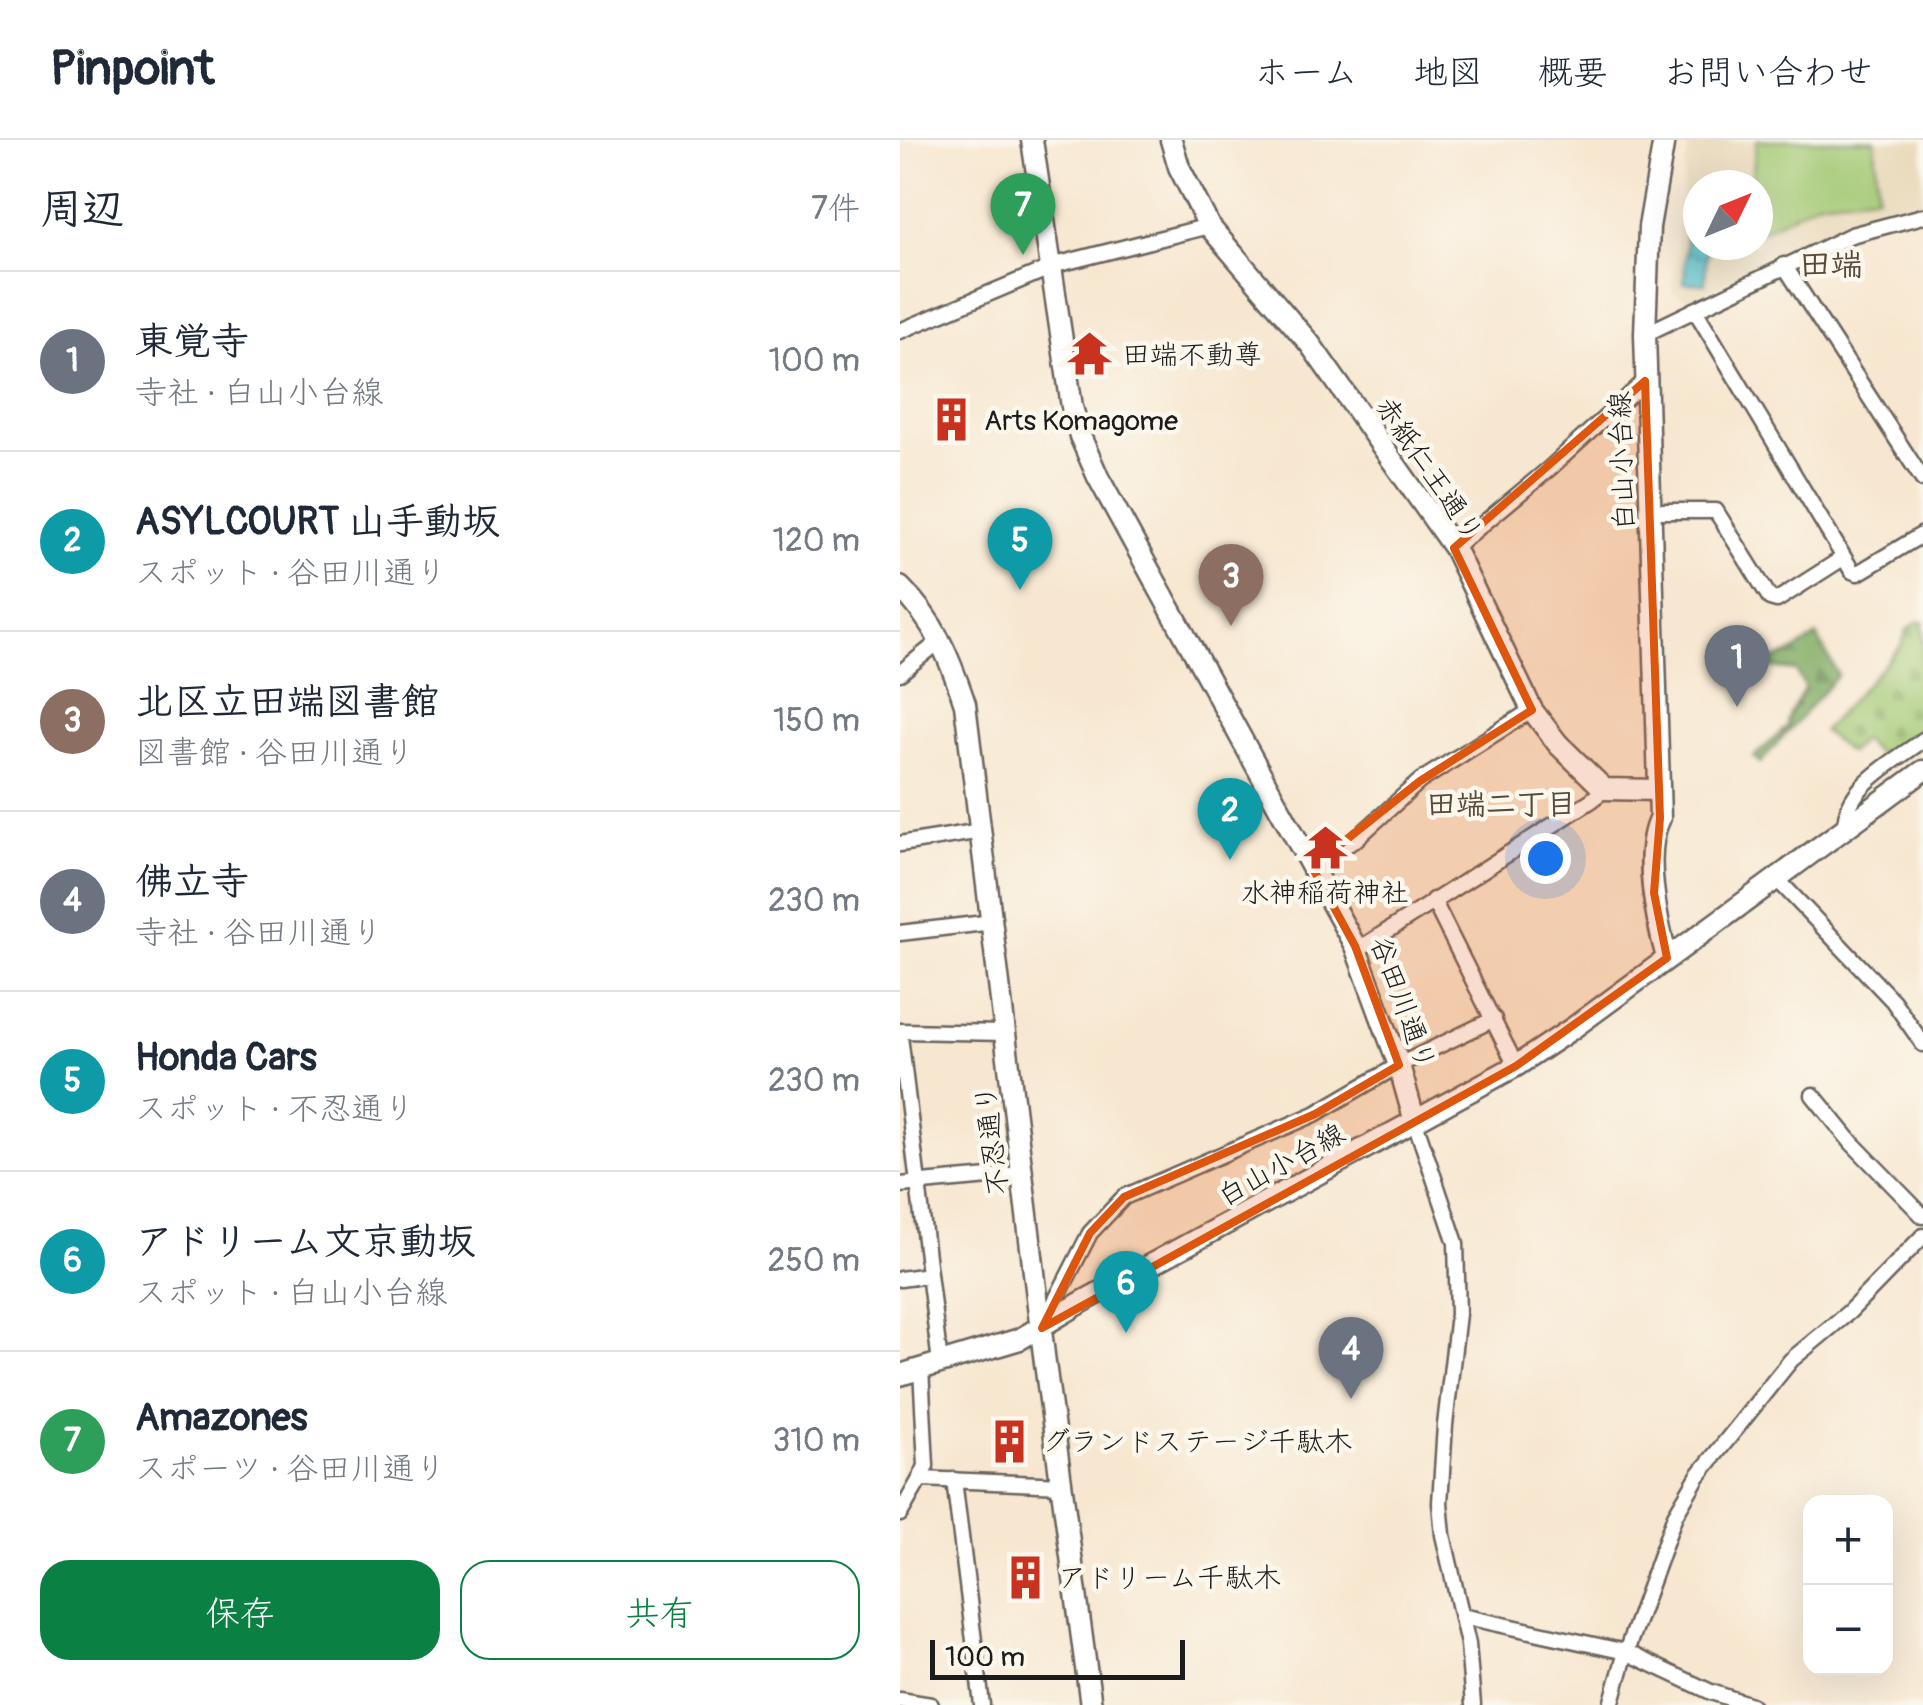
<!DOCTYPE html>
<html lang="ja">
<head>
<meta charset="utf-8">
<style>
  body { margin:0; font-family:Pangolin,"Klee One",sans-serif; background:#f6f6f7; color:#1f2937 }
  .controls { position:absolute; right:30px; bottom:30px; display:grid; overflow:hidden; border-radius:20px; box-shadow:0 10px 40px #0002 }
  .controls button { width:90px; height:90px; display:grid; place-items:center; padding:0; border:0; border-bottom:2px solid #e0e1e3; background:#fff; color:#1f2937; font:50px sans-serif }
  .compass { position:absolute; left:783px; top:30px; width:90px; height:90px; border-radius:50%; background:#fff; box-shadow:0 10px 40px #0002; rotate:47deg }
  .scale { position:absolute; left:30px; bottom:25px; width:255px; box-sizing:border-box; padding-left:10px; border:5px solid #1c1c1c; border-top:0; font-size:28px; line-height:35px; white-space:nowrap; color:#1c1c1c; -webkit-text-stroke:8px #fbf7ec; paint-order:stroke }
  .you { position:absolute; left:645px; top:718px; width:35px; height:35px; margin:-25px; border:8px solid #fff; border-radius:50%; background:#1a73e8; box-shadow:0 0 0 15px #1a73e833 }
  .badge { display:grid; place-items:center; width:65px; height:65px; border-radius:50%; background:#0b8043; color:#fff; font-size:32px; font-weight:700 }
  .pin { position:absolute; translate:-50% -82px; filter:drop-shadow(0 2px 5px #0008) }
  .pin::after { content:''; position:absolute; top:52px; width:35px; height:30px; background:inherit; clip-path:polygon(0 0,100% 0,50% 100%) }
  .list { margin:0; padding:0; list-style:none }
  h2 { display:flex; justify-content:space-between; align-items:center; height:130px; margin:0; padding:0 40px; font-size:42px }
  h2 small { font-size:32px; font-weight:400; color:#747a83 }
  .list li { display:grid; grid-template-columns:65px 1fr auto; gap:30px; align-items:center; box-sizing:border-box; height:180px; padding:0 40px; border-top:2px solid #e0e1e3 }
  .list b { display:block; font-size:38px; white-space:nowrap }
  .list p { margin:0; font-size:32px; white-space:nowrap; color:#747a83 }
  .list em { font-size:32px; font-style:normal; color:#747a83 }
  .actions { display:flex; gap:20px; padding:30px 40px }
  .actions a { flex:1; padding:22px 0; border:2px solid #0b8043; border-radius:30px; text-align:center; font-size:35px; color:#0b8043 }
  .actions .main { background:#0b8043; color:#fff }
  .map { position:relative; flex:none; width:1023px; height:1565px; overflow:hidden }
  header { display:flex; align-items:center; gap:60px; box-sizing:border-box; height:140px; padding:0 50px; background:#fff; border-bottom:2px solid #e0e1e3 }
  header strong { font-size:48px }
  nav { display:flex; gap:55px; margin-inline-start:auto; font-size:35px }
  main { display:flex }
  aside { flex:1; background:#fff }
  .map>svg:first-child { display:block }
  .built { fill:#e9d9ba; fill-rule:evenodd }
  .forest { fill:url(#forest-firs); stroke:#4e6440; stroke-width:2.5 }
  .cemetery { fill:url(#cemetery-stones); stroke:#5f7247; stroke-width:2.5 }
  .pitch { fill:#a2c872; stroke:#5f7247; stroke-width:2.5 }
  .water { fill:url(#water-ripples); stroke:#366d73; stroke-width:2.5 }
  .lines { fill:none; stroke-linecap:round; stroke-linejoin:round }
  .street-casing { stroke:#69635b; stroke-width:19 }
  .secondary-casing { stroke:#69635b; stroke-width:25 }
  .street { stroke:#fff; stroke-width:14 }
  .secondary { stroke:#fff; stroke-width:20 }
  .marked { fill:#de560d; fill-opacity:0.2; stroke:#de560d; stroke-width:8; stroke-linejoin:round }
  .labels { text-anchor:middle; stroke-width:9; stroke-linejoin:round; paint-order:stroke }
  .poi-label { font-size:28px; fill:#1c1c1c; stroke:#fbf7ec; text-anchor:start }
  .street-label { font-size:28px; fill:#1c1c1c; stroke:#fbf7ec }
  .neighbourhood-label { font-size:30px; font-weight:bold; fill:#584939; stroke:#fbf7ec }
  .quarter-label { font-size:32px; font-weight:bold; fill:#584939; stroke:#fbf7ec }
</style>
</head>
<body>
<header>
<strong>Pinpoint</strong>
<nav><a>ホーム</a><a>地図</a><a>概要</a><a>お問い合わせ</a></nav>
</header>
<main>
<aside>
<h2>周辺<small>7件</small></h2>
<ul class="list">
<li><span class="badge" style="background:#6b7280">1</span><div><b>東覚寺</b><p>寺社 · 白山小台線</p></div><em>100 m</em></li>
<li><span class="badge" style="background:#0f9aa8">2</span><div><b>ASYLCOURT 山手動坂</b><p>スポット · 谷田川通り</p></div><em>120 m</em></li>
<li><span class="badge" style="background:#8d6e63">3</span><div><b>北区立田端図書館</b><p>図書館 · 谷田川通り</p></div><em>150 m</em></li>
<li><span class="badge" style="background:#6b7280">4</span><div><b>佛立寺</b><p>寺社 · 谷田川通り</p></div><em>230 m</em></li>
<li><span class="badge" style="background:#0f9aa8">5</span><div><b>Honda Cars</b><p>スポット · 不忍通り</p></div><em>230 m</em></li>
<li><span class="badge" style="background:#0f9aa8">6</span><div><b>アドリーム文京動坂</b><p>スポット · 白山小台線</p></div><em>250 m</em></li>
<li><span class="badge" style="background:#2e9e5b">7</span><div><b>Amazones</b><p>スポーツ · 谷田川通り</p></div><em>310 m</em></li>
</ul>
<div class="actions"><a class="main">保存</a><a>共有</a></div>
</aside>
<div class="map">
<svg width="1023" height="1565" viewBox="0 0 1023 1565">
  <defs>
    <pattern id="forest-firs" width="22" height="20" patternUnits="userSpaceOnUse" patternTransform="scale(2.5)"><rect width="22" height="20" fill="#81ac64"/><path d="M5 1l3.5 6h-7zM16 11l3.5 6h-7z" fill="#698b52"/></pattern>
    <pattern id="cemetery-stones" width="16" height="16" patternUnits="userSpaceOnUse" patternTransform="scale(2.5)"><rect width="16" height="16" fill="#a2c872"/><path d="M2 7V4a2 2 0 0 1 4 0v3zM10 15v-3a2 2 0 0 1 4 0v3z" fill="#8bab62"/></pattern>
    <pattern id="water-ripples" width="26" height="14" patternUnits="userSpaceOnUse" patternTransform="scale(2.5)"><rect width="26" height="14" fill="#51beca"/><path d="M2 4q2-2 4 0t4 0M15 11q2-2 4 0t4 0" fill="none" stroke="#429aa3"/></pattern>
  </defs>
  <rect width="100%" height="100%" fill="#fbf7ec"/>
  <filter id="ink" filterUnits="userSpaceOnUse"><feTurbulence type="fractalNoise" baseFrequency=".01" numOctaves="2"/><feDisplacementMap in="SourceGraphic" scale="20" xChannelSelector="R" yChannelSelector="G"/><feConvolveMatrix kernelMatrix="1 2 1 2 8 2 1 2 1" color-interpolation-filters="sRGB"/></filter>
  <filter id="wash" filterUnits="userSpaceOnUse"><feTurbulence type="fractalNoise" baseFrequency=".0048" numOctaves="4" result="noise"/><feDisplacementMap in="SourceGraphic" scale="40" xChannelSelector="R" yChannelSelector="G"/><feGaussianBlur stdDeviation="2.25" result="paint"/><feColorMatrix in="noise" values="0 0 0 0 0 0 0 0 0 0 0 0 0 0 0 0 0 1.4 0 .05"/><feComposite in="paint" operator="in"/></filter>
  <g filter="url(#wash)">
    <rect width="100%" height="100%" fill="#f7e7d0"/>
    <path class="built" d="M 789,0 L 1023,0 L 1023,71 L 949,84 L 787,160 L 772,151 ZM 798,45 L 858,45 L 858,105 L 798,105 Z"/>
    <path class="forest" d="M 917,496 L 938,535 L 860,623 L 854,617 L 887,587 C 888,570 899,563 905,547 L 896,531 L 873,528 L 869,521 L 889,514 Z"/>
    <path class="cemetery" d="M 1017,482 L 1023,482 L 1023,588 L 982,618 L 962,599 L 949,613 L 923,591 L 1001,506 L 1007,490 Z"/>
    <path class="pitch" d="M 857,0 L 975,0 L 978,55 L 918,61 L 859,92 L 858,45 L 851,45 Z"/>
    <path class="water" d="M 787,79 L 798,80 L 798,105 L 807,105 L 805,144 L 784,143 Z"/>
  </g>
  <g filter="url(#ink)">
    <g class="lines">
      <defs>
        <g id="street">
          <path d="M 884,125 L 1023,340"/>
          <path d="M 795,170 L 952,431 L 958,433 L 1023,394"/>
          <path d="M 0,191 L 159,124 L 309,86"/>
          <path d="M 745,194 L 951,95 L 1023,76"/>
          <path d="M 750,371 L 816,371 L 870,458 L 877,460 L 943,418"/>
          <path d="M 554,408 L 650,328 L 745,241"/>
          <path d="M 0,533 L 41,500"/>
          <path d="M 945,686 C 946,645 993,623 1023,600"/>
          <path d="M 0,704 L 81,691"/>
          <path d="M 412,727 L 456,699 L 520,641 L 632,570"/>
          <path d="M 876,738 L 993,861 L 1023,904"/>
          <path d="M 533,760 L 616,926"/>
          <path d="M 0,793 L 93,782"/>
          <path d="M 455,806 L 467,804 L 692,660 L 704,649"/>
          <path d="M 0,891 L 106,893"/>
          <path d="M 0,896 L 40,1223"/>
          <path d="M 913,955 L 952,1003 L 1023,1076"/>
          <path d="M 515,982 L 556,1103 L 558,1174 L 545,1285 L 540,1363 L 543,1395 L 568,1504 L 573,1565"/>
          <path d="M 0,1045 L 123,1034"/>
          <path d="M 0,1139 L 29,1135"/>
          <path d="M 145,1181 L 190,1093 L 224,1057 L 415,974 L 499,925 L 594,879"/>
          <path d="M 21,1228 L 26,1326 L 20,1339 L 162,1345"/>
          <path d="M 54,1340 L 82,1565"/>
          <path d="M 0,1374 L 20,1339"/>
          <path d="M 562,1476 L 726,1512 L 811,1552 L 851,1565"/>
          <path d="M 0,1560 L 31,1565"/>
          <path d="M 711,1565 L 726,1512 L 775,1375 L 798,1336 L 891,1220 L 949,1172 L 1023,1096"/>
        </g>
        <g id="secondary">
          <path d="M 132,0 L 172,267 L 180,296 L 198,337 L 455,806 L 499,925 L 515,982"/>
          <path d="M 271,0 L 279,27 L 309,86 L 410,204 L 554,408 L 632,570 L 658,604 L 704,649 L 759,650"/>
          <path d="M 764,0 L 749,87 L 745,194 L 760,678 C 742,712 757,781 767,818"/>
          <path d="M 0,447 C 35,481 50,519 65,564 L 145,1223 L 191,1565"/>
          <path d="M 0,1235 L 120,1199 L 182,1162 L 616,926 L 673,888 L 1023,631"/>
        </g>
      </defs>
      <use href="#street" class="street-casing"/>
      <use href="#secondary" class="secondary-casing"/>
      <use href="#street" class="street"/>
      <use href="#secondary" class="secondary"/>
    </g>
  </g>
  <path class="marked" d="M 745,241 L 760,678 L 754,753 L 767,818 L 616,926 L 142,1188 L 190,1093 L 224,1057 L 415,974 L 499,925 L 455,806 L 412,727 L 520,641 L 632,570 L 554,408 Z"/>
  <defs>
    <symbol id="temple-bare" viewBox="-9 -9 18 18"><path d="M0-6L5-2H3V0L6.5 2.5H4V6H1.5V3h-3V6H-4V2.5H-6.5L-3 0V-2H-5Z" fill="#c8321e" stroke="#fbf7ec" stroke-width="2.5" paint-order="stroke"/></symbol>
    <symbol id="building-bare" viewBox="-9 -9 18 18"><path d="M-4-6H4V6H1V3H-1V6H-4ZM-2.5-4.3h1.7v1.8h-1.7ZM.8-4.3h1.7v1.8H.8ZM-2.5-1h1.7V.8h-1.7ZM.8-1h1.7V.8H.8Z" fill="#c8321e" stroke="#fbf7ec" stroke-width="2.5" paint-order="stroke"/></symbol>
  </defs>
  <g fill-rule="evenodd">
    <use href="#temple-bare" x="158" y="182" width="63" height="63"/>
    <use href="#building-bare" x="20" y="248" width="63" height="63"/>
    <use href="#temple-bare" x="394" y="676" width="63" height="63"/>
    <use href="#building-bare" x="78" y="1270" width="63" height="63"/>
    <use href="#building-bare" x="94" y="1406" width="63" height="63"/>
  </g>
  <g class="labels">
    <g class="poi-label">
      <text x="222" y="224">田端不動尊</text>
      <text x="84" y="290">Arts Komagome</text>
      <text x="425" y="762" text-anchor="middle">水神稲荷神社</text>
      <text x="142" y="1311">グランドステージ千駄木</text>
      <text x="158" y="1447">アドリーム千駄木</text>
    </g>
    <g class="street-label">
      <text transform="translate(721 321) rotate(-92)" y="10">白山小台線</text>
      <text transform="translate(530 329) rotate(56)" y="10">赤紙仁王通り</text>
      <text transform="translate(504 863) rotate(70)" y="10">谷田川通り</text>
      <text transform="translate(91 1000) rotate(-97)" y="10">不忍通り</text>
      <text transform="translate(381 1024) rotate(-29)" y="10">白山小台線</text>
    </g>
    <g class="neighbourhood-label">
      <text x="601" y="674">田端二丁目</text>
    </g>
    <g class="quarter-label">
      <text x="931" y="135">田端</text>
    </g>
  </g>
</svg>
<div class="controls">
<button>+</button>
<button>−</button>
</div>
<svg class="compass" viewBox="-18 -18 36 36"><path d="M0-13l5 13h-10z" fill="#e53935"/><path d="M0 13l5-13h-10z" fill="#747a83"/></svg>
<div class="scale">100 m</div>
<div class="you"></div>
<div class="pin badge" style="left:837px;top:567px;background:#6b7280">1</div>
<div class="pin badge" style="left:330px;top:720px;background:#0f9aa8">2</div>
<div class="pin badge" style="left:331px;top:486px;background:#8d6e63">3</div>
<div class="pin badge" style="left:451px;top:1259px;background:#6b7280">4</div>
<div class="pin badge" style="left:120px;top:450px;background:#0f9aa8">5</div>
<div class="pin badge" style="left:226px;top:1193px;background:#0f9aa8">6</div>
<div class="pin badge" style="left:123px;top:115px;background:#2e9e5b">7</div>
</div>
</main>
</body>
</html>
